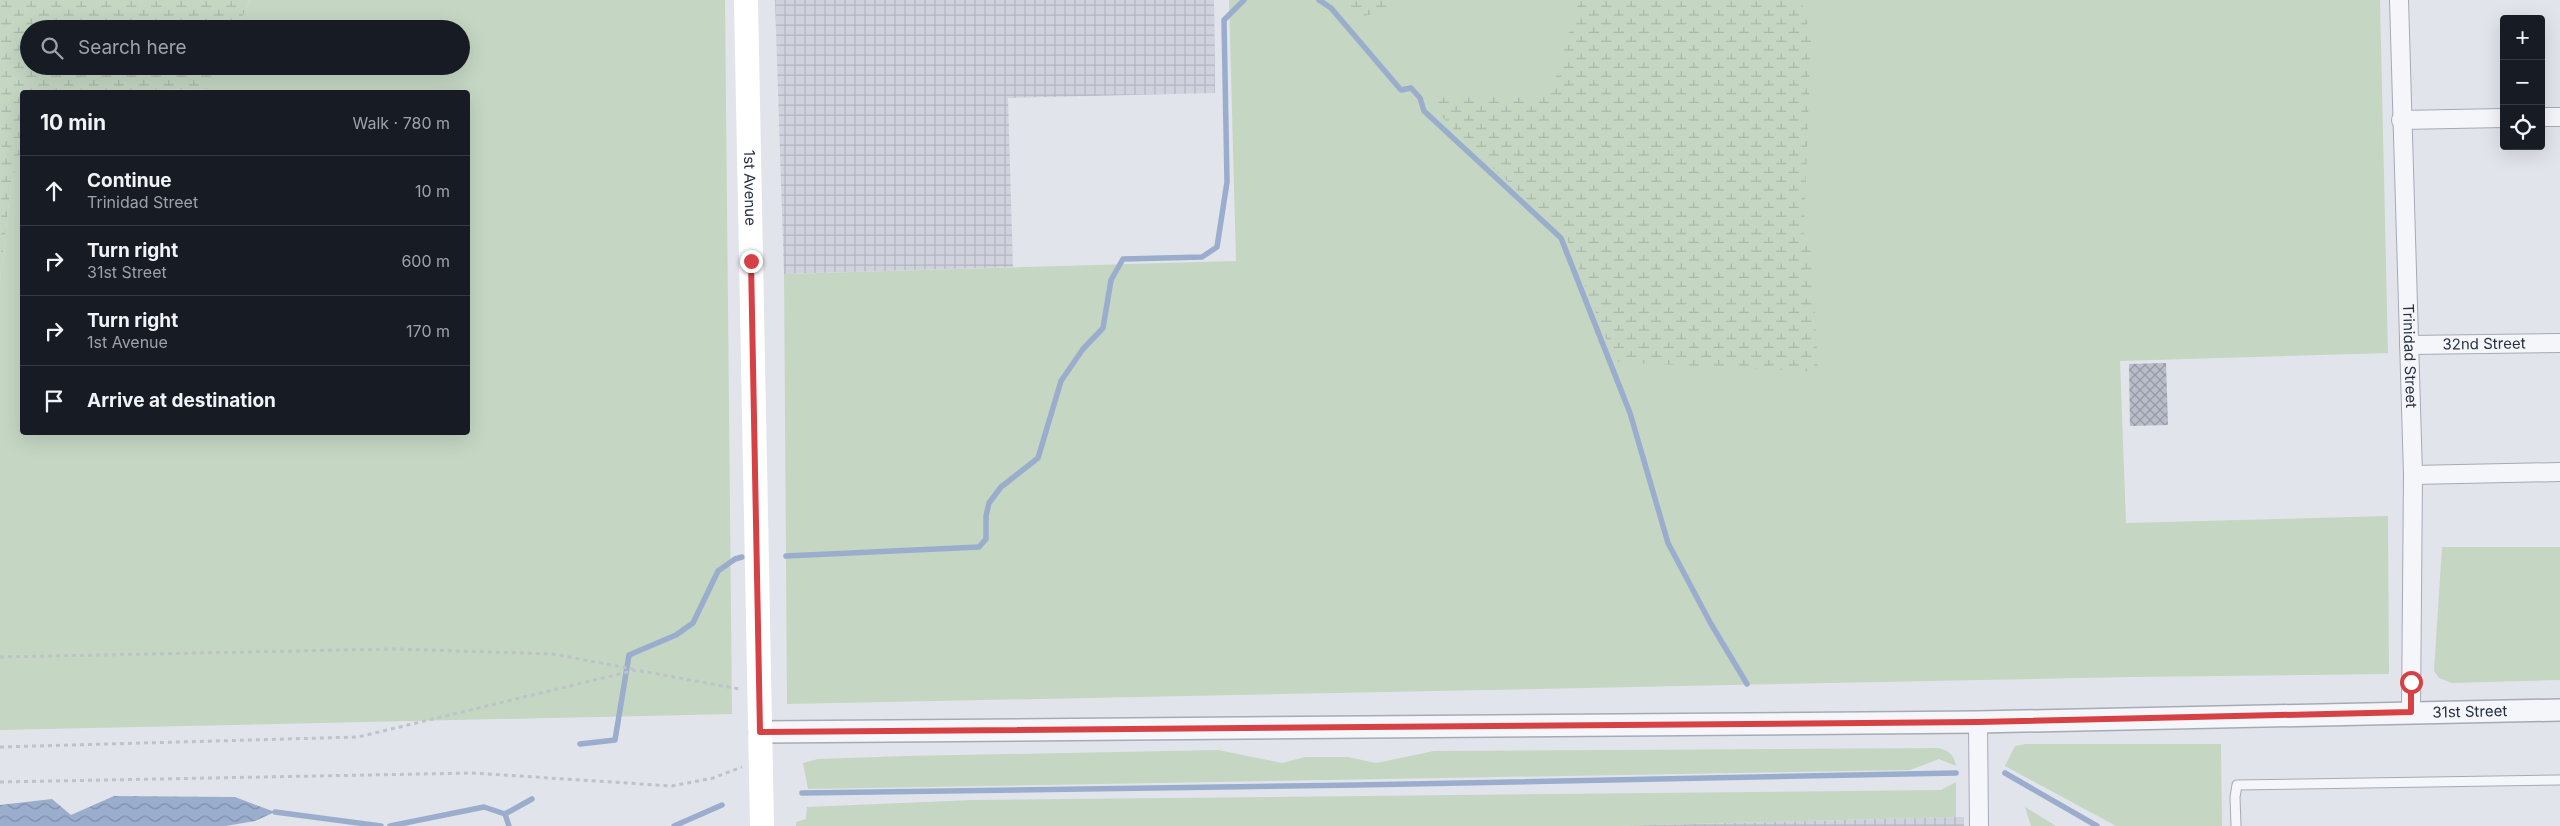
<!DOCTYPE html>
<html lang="en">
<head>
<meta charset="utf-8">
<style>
  body { margin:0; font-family:Inter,sans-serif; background:#242831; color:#f1f3f6 }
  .controls { position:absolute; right:15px; top:15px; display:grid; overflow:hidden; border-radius:5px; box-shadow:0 5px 20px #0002 }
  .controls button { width:45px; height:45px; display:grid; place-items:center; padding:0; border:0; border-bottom:1px solid #363941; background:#171b24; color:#f1f3f6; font:25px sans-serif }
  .stop { position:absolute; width:15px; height:15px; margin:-11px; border:4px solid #d64145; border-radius:50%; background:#fff }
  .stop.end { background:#d64145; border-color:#fff; box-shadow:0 1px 5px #0008 }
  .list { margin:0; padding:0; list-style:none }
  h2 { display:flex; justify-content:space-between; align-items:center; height:65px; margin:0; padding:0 20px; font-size:21px }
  h2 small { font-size:16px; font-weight:400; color:#9ea1a6 }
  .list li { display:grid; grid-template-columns:32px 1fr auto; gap:15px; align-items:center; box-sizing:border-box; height:70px; padding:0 20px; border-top:1px solid #363941 }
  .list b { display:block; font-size:19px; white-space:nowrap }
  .list p { margin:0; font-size:16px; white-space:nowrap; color:#9ea1a6 }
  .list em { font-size:16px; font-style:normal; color:#9ea1a6 }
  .icon { flex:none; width:28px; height:28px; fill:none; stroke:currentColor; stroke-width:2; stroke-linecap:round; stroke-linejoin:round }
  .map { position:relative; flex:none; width:2560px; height:826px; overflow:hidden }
  .search { position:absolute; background:#171b24; box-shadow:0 5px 20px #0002; left:20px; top:20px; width:450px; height:55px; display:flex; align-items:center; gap:12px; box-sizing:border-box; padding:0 18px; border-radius:28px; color:#9ea1a6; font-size:19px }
  .panel { position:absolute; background:#171b24; box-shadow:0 5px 20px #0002; left:20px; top:90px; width:450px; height:345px; border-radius:5px }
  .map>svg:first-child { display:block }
  .industrial { fill:url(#industrial-grid) }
  .grass { fill:#c5d6c3 }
  .wetland { fill:url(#wetland-marsh) }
  .water { fill:url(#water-waves) }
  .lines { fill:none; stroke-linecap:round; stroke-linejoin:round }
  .stream { stroke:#9badcd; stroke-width:5.5 }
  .building { fill:url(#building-cross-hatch) }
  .service-casing { stroke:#a7aab6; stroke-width:11 }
  .minor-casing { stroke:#a7aab6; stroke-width:20 }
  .tertiary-casing { stroke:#a7aab6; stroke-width:24 }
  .path { stroke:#c0c2ca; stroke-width:3; stroke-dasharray:4 4; stroke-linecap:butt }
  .service { stroke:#f5f6f9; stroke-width:9 }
  .minor { stroke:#f5f6f9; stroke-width:18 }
  .tertiary { stroke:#f5f6f9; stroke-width:21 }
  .secondary { stroke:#fff; stroke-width:24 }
  .route { stroke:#d64145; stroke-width:6 }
  .labels { text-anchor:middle; stroke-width:4.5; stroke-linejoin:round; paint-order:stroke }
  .street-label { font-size:15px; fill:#292f44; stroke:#f2f4f8 }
</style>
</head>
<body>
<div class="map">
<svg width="2560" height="826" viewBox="0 0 2560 826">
  <defs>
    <pattern id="industrial-grid" width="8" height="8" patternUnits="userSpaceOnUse" patternTransform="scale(1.25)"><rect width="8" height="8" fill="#d0d3dd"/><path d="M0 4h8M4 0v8" fill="none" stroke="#b3b5bf"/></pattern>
    <pattern id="wetland-marsh" width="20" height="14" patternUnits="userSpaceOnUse" patternTransform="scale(1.25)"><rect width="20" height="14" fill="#c5d6c3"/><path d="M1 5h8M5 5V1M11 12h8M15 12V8" fill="none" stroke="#a9b8a9"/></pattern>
    <pattern id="water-waves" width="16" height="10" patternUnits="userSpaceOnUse" patternTransform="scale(1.25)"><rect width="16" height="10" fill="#9badcd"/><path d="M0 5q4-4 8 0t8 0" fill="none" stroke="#7e8da8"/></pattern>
    <pattern id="building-cross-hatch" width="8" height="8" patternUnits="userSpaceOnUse" patternTransform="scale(1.25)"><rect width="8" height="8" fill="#b9bdc9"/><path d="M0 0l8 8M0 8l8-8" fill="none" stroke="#969aa5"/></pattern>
  </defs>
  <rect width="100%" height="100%" fill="#e2e4eb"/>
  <g class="industrial">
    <path d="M 775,0 L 1214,0 L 1215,93 L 1008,98 L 1013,267 L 784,274 Z"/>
    <path d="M 1956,817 L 1964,817 L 1964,826 L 1614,826 Z"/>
  </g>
  <g class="grass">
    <path d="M 250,0 L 725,0 L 732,714 L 0,730 L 0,281 L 12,176 L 22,163 L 22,432 L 468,432 L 468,92 L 77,92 L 210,89 L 221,66 L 461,66 L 461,29 L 237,29 Z"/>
    <path d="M 1229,0 L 2380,0 L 2388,353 L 2120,361 L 2126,523 L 2388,516 L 2389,674 L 2131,677 L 787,704 L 784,274 L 1236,261 Z"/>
    <path d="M 2442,547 L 2560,547 L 2560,680 L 2452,683 L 2439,678 L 2434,671 Z"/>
    <path d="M 2026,744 L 2221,744 L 2222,826 L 2116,826 L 2005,766 L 2015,746 Z"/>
    <path d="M 1938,748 C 1949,751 1954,754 1956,766 L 1939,759 L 1910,770 L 808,789 L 803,763 L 818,759 L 907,756 L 1218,750 L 1282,763 L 1305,757 L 1348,757 L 1376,763 L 1434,751 Z"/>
    <path d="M 1956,782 L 1956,817 L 1614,826 L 796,826 L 796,822 L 806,819 L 807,807 L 973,800 L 1941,790 Z"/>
    <path d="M 2025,807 L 2056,826 L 2031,826 Z"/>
  </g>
  <g class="wetland">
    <path d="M 0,0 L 250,0 L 237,29 L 29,29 L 29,66 L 221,66 L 211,89 L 22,92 L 22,163 L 12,176 L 0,281 Z"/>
    <path d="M 1338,0 L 1394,0 L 1386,10 L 1361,17 Z"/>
    <path d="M 1579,0 L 1801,0 L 1811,37 L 1804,234 L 1812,255 L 1818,372 L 1615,362 L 1566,236 L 1475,151 L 1422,96 L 1550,97 Z"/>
  </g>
  <path class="water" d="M 114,796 L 235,797 L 275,812 L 255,821 L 226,826 L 0,826 L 0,805 L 52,799 L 71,815 Z"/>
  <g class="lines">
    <g class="stream">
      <path d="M 1319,0 L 1331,8 L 1401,90 L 1411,88 L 1420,98 L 1424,111 L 1561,238 L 1630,413 L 1668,543 L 1711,624 L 1747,684"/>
      <path d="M 786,556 L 979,547 L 986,539 L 986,516 L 989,503 L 1001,487 L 1038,458 L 1061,381 L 1083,349 L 1103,328 L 1111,280 L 1123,259 L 1202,257 L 1217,247 L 1227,182 L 1224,20 L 1244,0"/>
      <path d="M 580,744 L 615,740 L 629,655 L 676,635 L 693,623 L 718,571 L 735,559 L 742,557"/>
      <path d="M 2005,773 L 2097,826"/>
      <path d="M 802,793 L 1358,785 L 1956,773"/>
      <path d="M 275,812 L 381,826"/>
      <path d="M 505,814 L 532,799"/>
      <path d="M 390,826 L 484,807 L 505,814 L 509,826"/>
      <path d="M 674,826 L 722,805"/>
    </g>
  </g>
  <path class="building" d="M 2166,363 L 2168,425 L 2130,426 L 2129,364 Z"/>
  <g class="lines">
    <defs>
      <path id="service" d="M 2236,826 L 2235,797 L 2237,785 L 2560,780"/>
      <g id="minor">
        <path id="s1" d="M 2399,0 L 2413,475 L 2411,712"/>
        <path d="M 2541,117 L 2560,117"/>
        <path d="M 2401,120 L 2504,118"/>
        <path id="s2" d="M 2409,345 L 2560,343"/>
        <path d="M 2413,475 L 2560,472"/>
        <path d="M 1978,722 L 1979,826"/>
      </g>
      <g id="tertiary">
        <path id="s3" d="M 760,732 L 1978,722 L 2560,710"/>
      </g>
    </defs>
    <use href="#service" class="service-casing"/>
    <use href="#minor" class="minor-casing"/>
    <use href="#tertiary" class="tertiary-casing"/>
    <g class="path">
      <path d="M 0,657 L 395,649 L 553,654 L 633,669"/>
      <path d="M 0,747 L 358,737 L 636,670 L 739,689"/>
      <path d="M 0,782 L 473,773 L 672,786 L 713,778 L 742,767"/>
    </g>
    <use href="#service" class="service"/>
    <use href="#minor" class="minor"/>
    <use href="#tertiary" class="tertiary"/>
    <path class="secondary" id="s4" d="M 746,0 L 762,826"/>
  </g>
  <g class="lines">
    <path class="route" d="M 751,261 L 760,732 L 1978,722 L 2411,712 L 2411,682"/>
  </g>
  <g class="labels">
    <g class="street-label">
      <text dy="5" stroke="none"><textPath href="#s4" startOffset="188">1st Avenue</textPath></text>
      <text dy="5" stroke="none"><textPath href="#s2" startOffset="75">32nd Street</textPath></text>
      <text dy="5" stroke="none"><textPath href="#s1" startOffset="356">Trinidad Street</textPath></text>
      <text dy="5" stroke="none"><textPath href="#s3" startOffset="1710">31st Street</textPath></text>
    </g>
  </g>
</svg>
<div class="controls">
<button>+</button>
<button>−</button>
<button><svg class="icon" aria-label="locate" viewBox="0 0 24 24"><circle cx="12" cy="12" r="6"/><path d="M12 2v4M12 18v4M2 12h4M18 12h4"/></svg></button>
</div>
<div class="stop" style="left:2411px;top:682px"></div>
<div class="stop end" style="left:751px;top:261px"></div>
<div class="search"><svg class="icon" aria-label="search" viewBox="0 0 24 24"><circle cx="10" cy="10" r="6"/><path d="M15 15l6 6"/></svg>Search here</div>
<section class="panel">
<h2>10 min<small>Walk · 780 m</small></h2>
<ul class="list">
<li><svg class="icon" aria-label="ahead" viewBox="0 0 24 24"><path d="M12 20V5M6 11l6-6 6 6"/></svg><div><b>Continue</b><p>Trinidad Street</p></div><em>10 m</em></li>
<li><svg class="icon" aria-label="right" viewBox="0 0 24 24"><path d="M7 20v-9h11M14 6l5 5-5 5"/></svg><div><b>Turn right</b><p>31st Street</p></div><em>600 m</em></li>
<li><svg class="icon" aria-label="right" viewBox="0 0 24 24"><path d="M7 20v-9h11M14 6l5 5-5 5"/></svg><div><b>Turn right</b><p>1st Avenue</p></div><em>170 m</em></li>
<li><svg class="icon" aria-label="arrive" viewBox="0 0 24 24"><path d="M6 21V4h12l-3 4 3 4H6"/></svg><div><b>Arrive at destination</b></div></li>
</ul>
</section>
</div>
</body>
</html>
